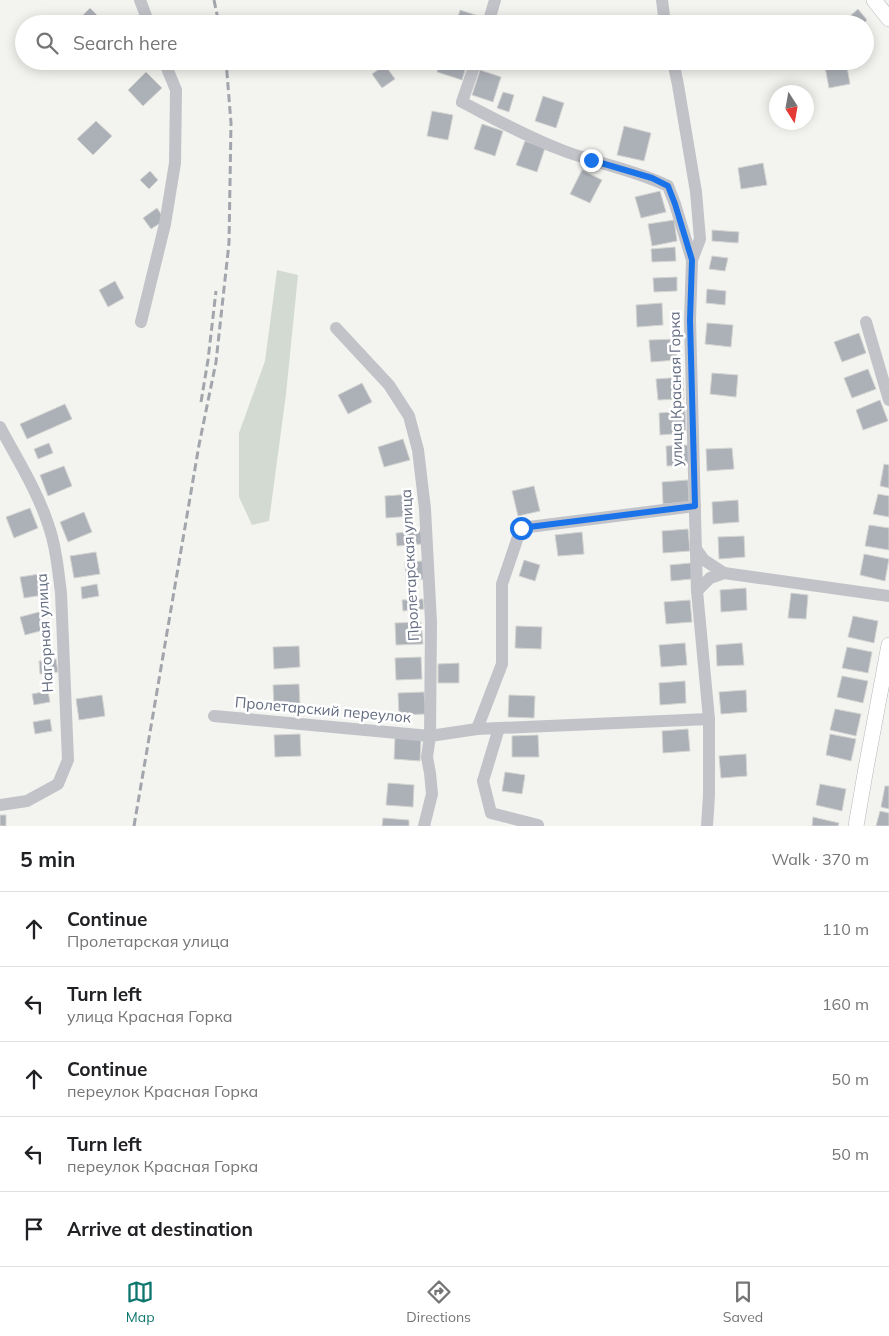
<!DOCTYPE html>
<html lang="en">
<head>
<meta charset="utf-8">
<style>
  body { margin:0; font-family:Mulish,sans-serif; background:#f6f6f6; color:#202124 }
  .compass { position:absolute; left:769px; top:85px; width:45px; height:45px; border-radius:50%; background:#fff; box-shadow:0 2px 12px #0003; rotate:169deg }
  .stop { position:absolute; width:15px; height:15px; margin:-11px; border:4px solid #1a73e8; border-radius:50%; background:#fff }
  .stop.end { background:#1a73e8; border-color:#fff; box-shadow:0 1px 5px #0008 }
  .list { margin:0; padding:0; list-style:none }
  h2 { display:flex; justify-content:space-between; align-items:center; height:65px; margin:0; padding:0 20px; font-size:21px }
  h2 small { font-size:16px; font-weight:400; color:#757577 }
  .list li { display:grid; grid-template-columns:32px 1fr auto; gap:15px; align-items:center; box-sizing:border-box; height:75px; padding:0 20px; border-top:1px solid #e0e0e0 }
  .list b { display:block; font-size:19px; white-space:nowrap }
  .list p { margin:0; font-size:16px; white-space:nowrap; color:#757577 }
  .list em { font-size:16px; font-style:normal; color:#757577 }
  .icon { flex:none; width:28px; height:28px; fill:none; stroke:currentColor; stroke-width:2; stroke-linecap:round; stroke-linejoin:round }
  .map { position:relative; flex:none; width:889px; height:826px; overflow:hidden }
  .search { position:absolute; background:#fff; box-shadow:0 2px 12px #0003; left:15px; right:15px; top:15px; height:55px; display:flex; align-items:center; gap:12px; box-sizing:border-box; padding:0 18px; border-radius:28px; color:#757577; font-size:19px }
  .sheet { height:440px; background:#fff }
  nav { display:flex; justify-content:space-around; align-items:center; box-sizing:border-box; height:70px; border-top:1px solid #e0e0e0; background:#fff; font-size:14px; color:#757577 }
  nav a { display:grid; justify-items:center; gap:2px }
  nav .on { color:#0f766e }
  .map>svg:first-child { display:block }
  .green { fill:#d2dad1 }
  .building { fill:#acb0b7; stroke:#d4d5d2 }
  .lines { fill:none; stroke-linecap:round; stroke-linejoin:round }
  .major-casing { stroke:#b4b6bb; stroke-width:16 }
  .minor { stroke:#c1c3c8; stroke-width:12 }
  .major { stroke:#fff; stroke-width:15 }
  .rail { stroke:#a2a5ac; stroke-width:3; stroke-dasharray:8 4; stroke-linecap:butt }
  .route { stroke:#1a73e8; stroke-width:6 }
  .labels { text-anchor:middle; stroke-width:5; stroke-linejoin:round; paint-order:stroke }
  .street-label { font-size:15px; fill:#636c80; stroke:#fff }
</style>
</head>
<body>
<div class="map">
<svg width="889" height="826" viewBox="0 0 889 826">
  <rect width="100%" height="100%" fill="#f3f4ef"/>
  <path class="green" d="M 277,270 L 298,275 L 286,394 L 269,521 L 252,525 L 239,497 L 239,433 L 265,361 Z"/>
  <g class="building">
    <path d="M 90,8 L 106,24 L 74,24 Z"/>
    <path d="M 858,9 L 867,20 L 863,24 L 841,24 Z"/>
    <path d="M 460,10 L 485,18 L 483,24 L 456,24 Z"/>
    <path d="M 440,61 L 468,61 L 462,80 L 437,72 Z"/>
    <path d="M 829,61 L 846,61 L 850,84 L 829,88 L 824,62 Z"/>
    <path d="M 385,65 L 395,79 L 382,88 L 372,74 Z"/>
    <path d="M 480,70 L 501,77 L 493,102 L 472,95 Z"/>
    <path d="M 146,72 L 162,88 L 143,106 L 128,90 Z"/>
    <path d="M 503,92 L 514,95 L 509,112 L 497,108 Z"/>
    <path d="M 543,96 L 564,103 L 556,128 L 535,121 Z"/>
    <path d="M 432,111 L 453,115 L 448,140 L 427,136 Z"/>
    <path d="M 96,121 L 112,136 L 93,155 L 77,139 Z"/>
    <path d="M 482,124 L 503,131 L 495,156 L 474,149 Z"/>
    <path d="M 624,126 L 651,133 L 644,161 L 617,155 Z"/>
    <path d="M 525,141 L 545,148 L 537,172 L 516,165 Z"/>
    <path d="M 763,163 L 767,185 L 741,189 L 738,168 Z"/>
    <path d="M 582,170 L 602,180 L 590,203 L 570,194 Z"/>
    <path d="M 150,171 L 158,180 L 149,189 L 140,180 Z"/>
    <path d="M 660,191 L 666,212 L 641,218 L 635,197 Z"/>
    <path d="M 157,208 L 165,220 L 151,229 L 143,218 Z"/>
    <path d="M 674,220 L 677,241 L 652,246 L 648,224 Z"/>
    <path d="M 712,230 L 739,232 L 738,243 L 712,241 Z"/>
    <path d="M 675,247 L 676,261 L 652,262 L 651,249 Z"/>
    <path d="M 712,256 L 728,258 L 725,271 L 709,269 Z"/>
    <path d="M 677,277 L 677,291 L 654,292 L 653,278 Z"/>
    <path d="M 115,281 L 124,298 L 108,307 L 99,290 Z"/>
    <path d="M 707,289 L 726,291 L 725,305 L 706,303 Z"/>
    <path d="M 662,303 L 663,325 L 637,327 L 636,305 Z"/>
    <path d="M 707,323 L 733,325 L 731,347 L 705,344 Z"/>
    <path d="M 859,333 L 866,353 L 842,362 L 834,342 Z"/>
    <path d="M 676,339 L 677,360 L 651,362 L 649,340 Z"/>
    <path d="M 868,369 L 876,389 L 852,398 L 844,378 Z"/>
    <path d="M 712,373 L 738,375 L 736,397 L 710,394 Z"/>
    <path d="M 683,377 L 684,399 L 658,400 L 656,379 Z"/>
    <path d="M 362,383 L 372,402 L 348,414 L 338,395 Z"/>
    <path d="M 880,400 L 888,421 L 863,430 L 856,410 Z"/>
    <path d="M 65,404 L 72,419 L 27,439 L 20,424 Z"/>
    <path d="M 685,411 L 686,433 L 660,435 L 659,413 Z"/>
    <path d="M 403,439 L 410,460 L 384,467 L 378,447 Z"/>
    <path d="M 49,443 L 53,453 L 38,459 L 34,449 Z"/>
    <path d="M 688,445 L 689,465 L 667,466 L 666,446 Z"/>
    <path d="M 732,448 L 734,469 L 707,471 L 706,449 Z"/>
    <path d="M 884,464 L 889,465 L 889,488 L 880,486 Z"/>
    <path d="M 64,466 L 72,486 L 48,496 L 40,475 Z"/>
    <path d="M 688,480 L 689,502 L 663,504 L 662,482 Z"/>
    <path d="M 534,486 L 540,511 L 518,516 L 512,491 Z"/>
    <path d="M 411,494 L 412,516 L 386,518 L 385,496 Z"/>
    <path d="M 878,494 L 889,496 L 889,517 L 873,514 Z"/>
    <path d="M 738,500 L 739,522 L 713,524 L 712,502 Z"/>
    <path d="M 30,508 L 38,528 L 14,538 L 6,517 Z"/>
    <path d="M 84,512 L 92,532 L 68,542 L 60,522 Z"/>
    <path d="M 869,525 L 889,528 L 889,550 L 865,546 Z"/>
    <path d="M 688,529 L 690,551 L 663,553 L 662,531 Z"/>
    <path d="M 421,531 L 422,544 L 397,546 L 396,533 Z"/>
    <path d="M 582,532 L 584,554 L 558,556 L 555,535 Z"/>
    <path d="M 744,536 L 745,557 L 719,559 L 718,537 Z"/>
    <path d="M 96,552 L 100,574 L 74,578 L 70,556 Z"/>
    <path d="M 864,554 L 889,559 L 885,581 L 860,575 Z"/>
    <path d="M 524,560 L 540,565 L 535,581 L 519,576 Z"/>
    <path d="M 423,561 L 424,579 L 406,581 L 405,562 Z"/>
    <path d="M 691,563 L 692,579 L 671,581 L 670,565 Z"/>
    <path d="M 46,573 L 49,594 L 24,598 L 20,577 Z"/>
    <path d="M 97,584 L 99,596 L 82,599 L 81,587 Z"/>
    <path d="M 746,588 L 747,610 L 721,612 L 720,590 Z"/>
    <path d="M 791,593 L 808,595 L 806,619 L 788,618 Z"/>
    <path d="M 423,599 L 424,609 L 403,611 L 402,600 Z"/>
    <path d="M 690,600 L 692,622 L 666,624 L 664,602 Z"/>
    <path d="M 39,612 L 44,630 L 25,635 L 20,617 Z"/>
    <path d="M 853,616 L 878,621 L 874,643 L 848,637 Z"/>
    <path d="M 421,622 L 423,644 L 396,645 L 395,623 Z"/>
    <path d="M 516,626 L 542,627 L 541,649 L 515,648 Z"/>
    <path d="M 685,643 L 687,665 L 661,667 L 659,645 Z"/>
    <path d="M 742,643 L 744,665 L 717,666 L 716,645 Z"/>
    <path d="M 299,646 L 300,667 L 274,669 L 273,647 Z"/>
    <path d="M 847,647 L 872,652 L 868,673 L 842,668 Z"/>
    <path d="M 421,657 L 422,679 L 396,680 L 395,658 Z"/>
    <path d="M 56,659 L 58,672 L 40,674 L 39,661 Z"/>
    <path d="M 459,663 L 459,683 L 438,683 L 438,664 Z"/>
    <path d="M 842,676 L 868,681 L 863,703 L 837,697 Z"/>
    <path d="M 685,681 L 686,703 L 660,705 L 659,683 Z"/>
    <path d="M 299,684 L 300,706 L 274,707 L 273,685 Z"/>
    <path d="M 746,690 L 747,712 L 721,714 L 719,692 Z"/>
    <path d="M 48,691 L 50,702 L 34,705 L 32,694 Z"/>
    <path d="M 424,692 L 426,714 L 399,715 L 398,693 Z"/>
    <path d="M 102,695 L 105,716 L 79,720 L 76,699 Z"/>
    <path d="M 509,695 L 535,696 L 534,718 L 508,717 Z"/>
    <path d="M 835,709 L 861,714 L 856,736 L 830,730 Z"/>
    <path d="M 50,719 L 52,731 L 35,734 L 33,722 Z"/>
    <path d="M 688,729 L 690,751 L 663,753 L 662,731 Z"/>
    <path d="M 300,734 L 301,756 L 275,757 L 274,735 Z"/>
    <path d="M 830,734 L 856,739 L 851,761 L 826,755 Z"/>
    <path d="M 538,735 L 539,757 L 512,757 L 512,736 Z"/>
    <path d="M 395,738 L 421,739 L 420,761 L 394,759 Z"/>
    <path d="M 746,754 L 747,776 L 721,778 L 719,756 Z"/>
    <path d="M 505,772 L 525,775 L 522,794 L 502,791 Z"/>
    <path d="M 388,783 L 414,785 L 413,807 L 386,805 Z"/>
    <path d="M 820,784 L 846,789 L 842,811 L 816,805 Z"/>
    <path d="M 885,786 L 889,786 L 889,809 L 881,807 Z"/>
    <path d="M 880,811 L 889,813 L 889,826 L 876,826 Z"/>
    <rect x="0" y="815" width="6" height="11"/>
    <path d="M 813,817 L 839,823 L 838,826 L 812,826 Z"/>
    <path d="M 383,818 L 409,820 L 409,826 L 382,826 Z"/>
  </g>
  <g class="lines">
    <defs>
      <g id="major">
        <path d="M 874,0 L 889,19"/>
        <path d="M 856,826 L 866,768 L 889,645"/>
      </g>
    </defs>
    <use href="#major" class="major-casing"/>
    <g class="minor">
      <path d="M 140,0 L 149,24"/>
      <path d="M 662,0 L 665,24"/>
      <path d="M 488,24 L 495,0"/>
      <path d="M 476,61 L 462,102 C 493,118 525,136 559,149 C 594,163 633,169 668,186 L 675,204 L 692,260"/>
      <path d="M 673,61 L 678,85 L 696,192 L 700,239 L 692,260 L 690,320 L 697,591 L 709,719 L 709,795 L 707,826"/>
      <path d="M 141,322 L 165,224 L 175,163 L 176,90 L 164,61"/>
      <path d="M 866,322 L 889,400"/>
      <path d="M 336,328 L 389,385 L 409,416 L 418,450 L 425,509 L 431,622 L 430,736 L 427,757 L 430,773 L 432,794 L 424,826"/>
      <path d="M 0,427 C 17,459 37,490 48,524 C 56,546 58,570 61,593 L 68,760 L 58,784 L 27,801 L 0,805"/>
      <path d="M 696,549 L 704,560 L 724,573"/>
      <path d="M 697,591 L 710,578 L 724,573 L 889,596"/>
      <path d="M 214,716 L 430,736 L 477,729 L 709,719"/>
      <path d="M 499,728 L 483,781 L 491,813 L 538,825"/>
      <path d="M 477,729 L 502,664 L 502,584 L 521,528 L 695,506"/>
    </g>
    <use href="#major" class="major"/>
    <g class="rail">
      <path d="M 214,0 L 219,24"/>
      <path d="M 201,402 L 208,360 L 216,291"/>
      <path d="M 134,826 L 199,445 L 216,362 L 229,243 L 231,123 L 226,61"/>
    </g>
  </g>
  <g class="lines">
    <path class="route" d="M 521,528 L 695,506 L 690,320 L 692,260 L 675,204 L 668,186 L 652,178 L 591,160"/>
  </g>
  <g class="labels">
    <g class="street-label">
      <text transform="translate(676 389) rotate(-91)" y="5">улица Красная Горка</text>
      <text transform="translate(410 565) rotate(-93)" y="5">Пролетарская улица</text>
      <text transform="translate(45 633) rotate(-93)" y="5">Нагорная улица</text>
      <text transform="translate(323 710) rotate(5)" y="5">Пролетарский переулок</text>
    </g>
  </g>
</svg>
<svg class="compass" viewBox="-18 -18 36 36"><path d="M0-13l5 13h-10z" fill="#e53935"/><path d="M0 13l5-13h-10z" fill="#757577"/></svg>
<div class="stop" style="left:521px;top:528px"></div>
<div class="stop end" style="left:591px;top:160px"></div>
<div class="search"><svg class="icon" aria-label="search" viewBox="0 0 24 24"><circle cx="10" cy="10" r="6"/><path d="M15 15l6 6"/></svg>Search here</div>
</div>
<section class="sheet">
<h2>5 min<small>Walk · 370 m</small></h2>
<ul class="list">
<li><svg class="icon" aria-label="ahead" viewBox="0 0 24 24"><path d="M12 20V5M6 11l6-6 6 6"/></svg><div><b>Continue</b><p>Пролетарская улица</p></div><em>110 m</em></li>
<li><svg class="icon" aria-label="left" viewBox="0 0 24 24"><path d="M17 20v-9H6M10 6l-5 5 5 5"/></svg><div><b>Turn left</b><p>улица Красная Горка</p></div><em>160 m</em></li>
<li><svg class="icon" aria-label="ahead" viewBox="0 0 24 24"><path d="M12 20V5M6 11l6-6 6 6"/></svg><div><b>Continue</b><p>переулок Красная Горка</p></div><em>50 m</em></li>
<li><svg class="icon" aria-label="left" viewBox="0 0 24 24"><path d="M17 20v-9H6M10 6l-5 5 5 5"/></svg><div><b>Turn left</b><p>переулок Красная Горка</p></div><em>50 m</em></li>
<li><svg class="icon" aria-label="arrive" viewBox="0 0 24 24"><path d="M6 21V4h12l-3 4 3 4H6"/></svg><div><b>Arrive at destination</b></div></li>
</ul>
</section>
<nav>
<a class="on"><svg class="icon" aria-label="map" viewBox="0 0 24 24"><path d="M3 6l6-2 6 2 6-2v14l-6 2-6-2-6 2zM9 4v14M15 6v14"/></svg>Map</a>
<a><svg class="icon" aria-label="directions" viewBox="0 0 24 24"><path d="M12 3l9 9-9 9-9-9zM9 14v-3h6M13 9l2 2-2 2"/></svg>Directions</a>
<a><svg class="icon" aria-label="saved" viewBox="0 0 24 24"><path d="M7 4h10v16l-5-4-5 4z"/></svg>Saved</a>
</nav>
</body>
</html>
